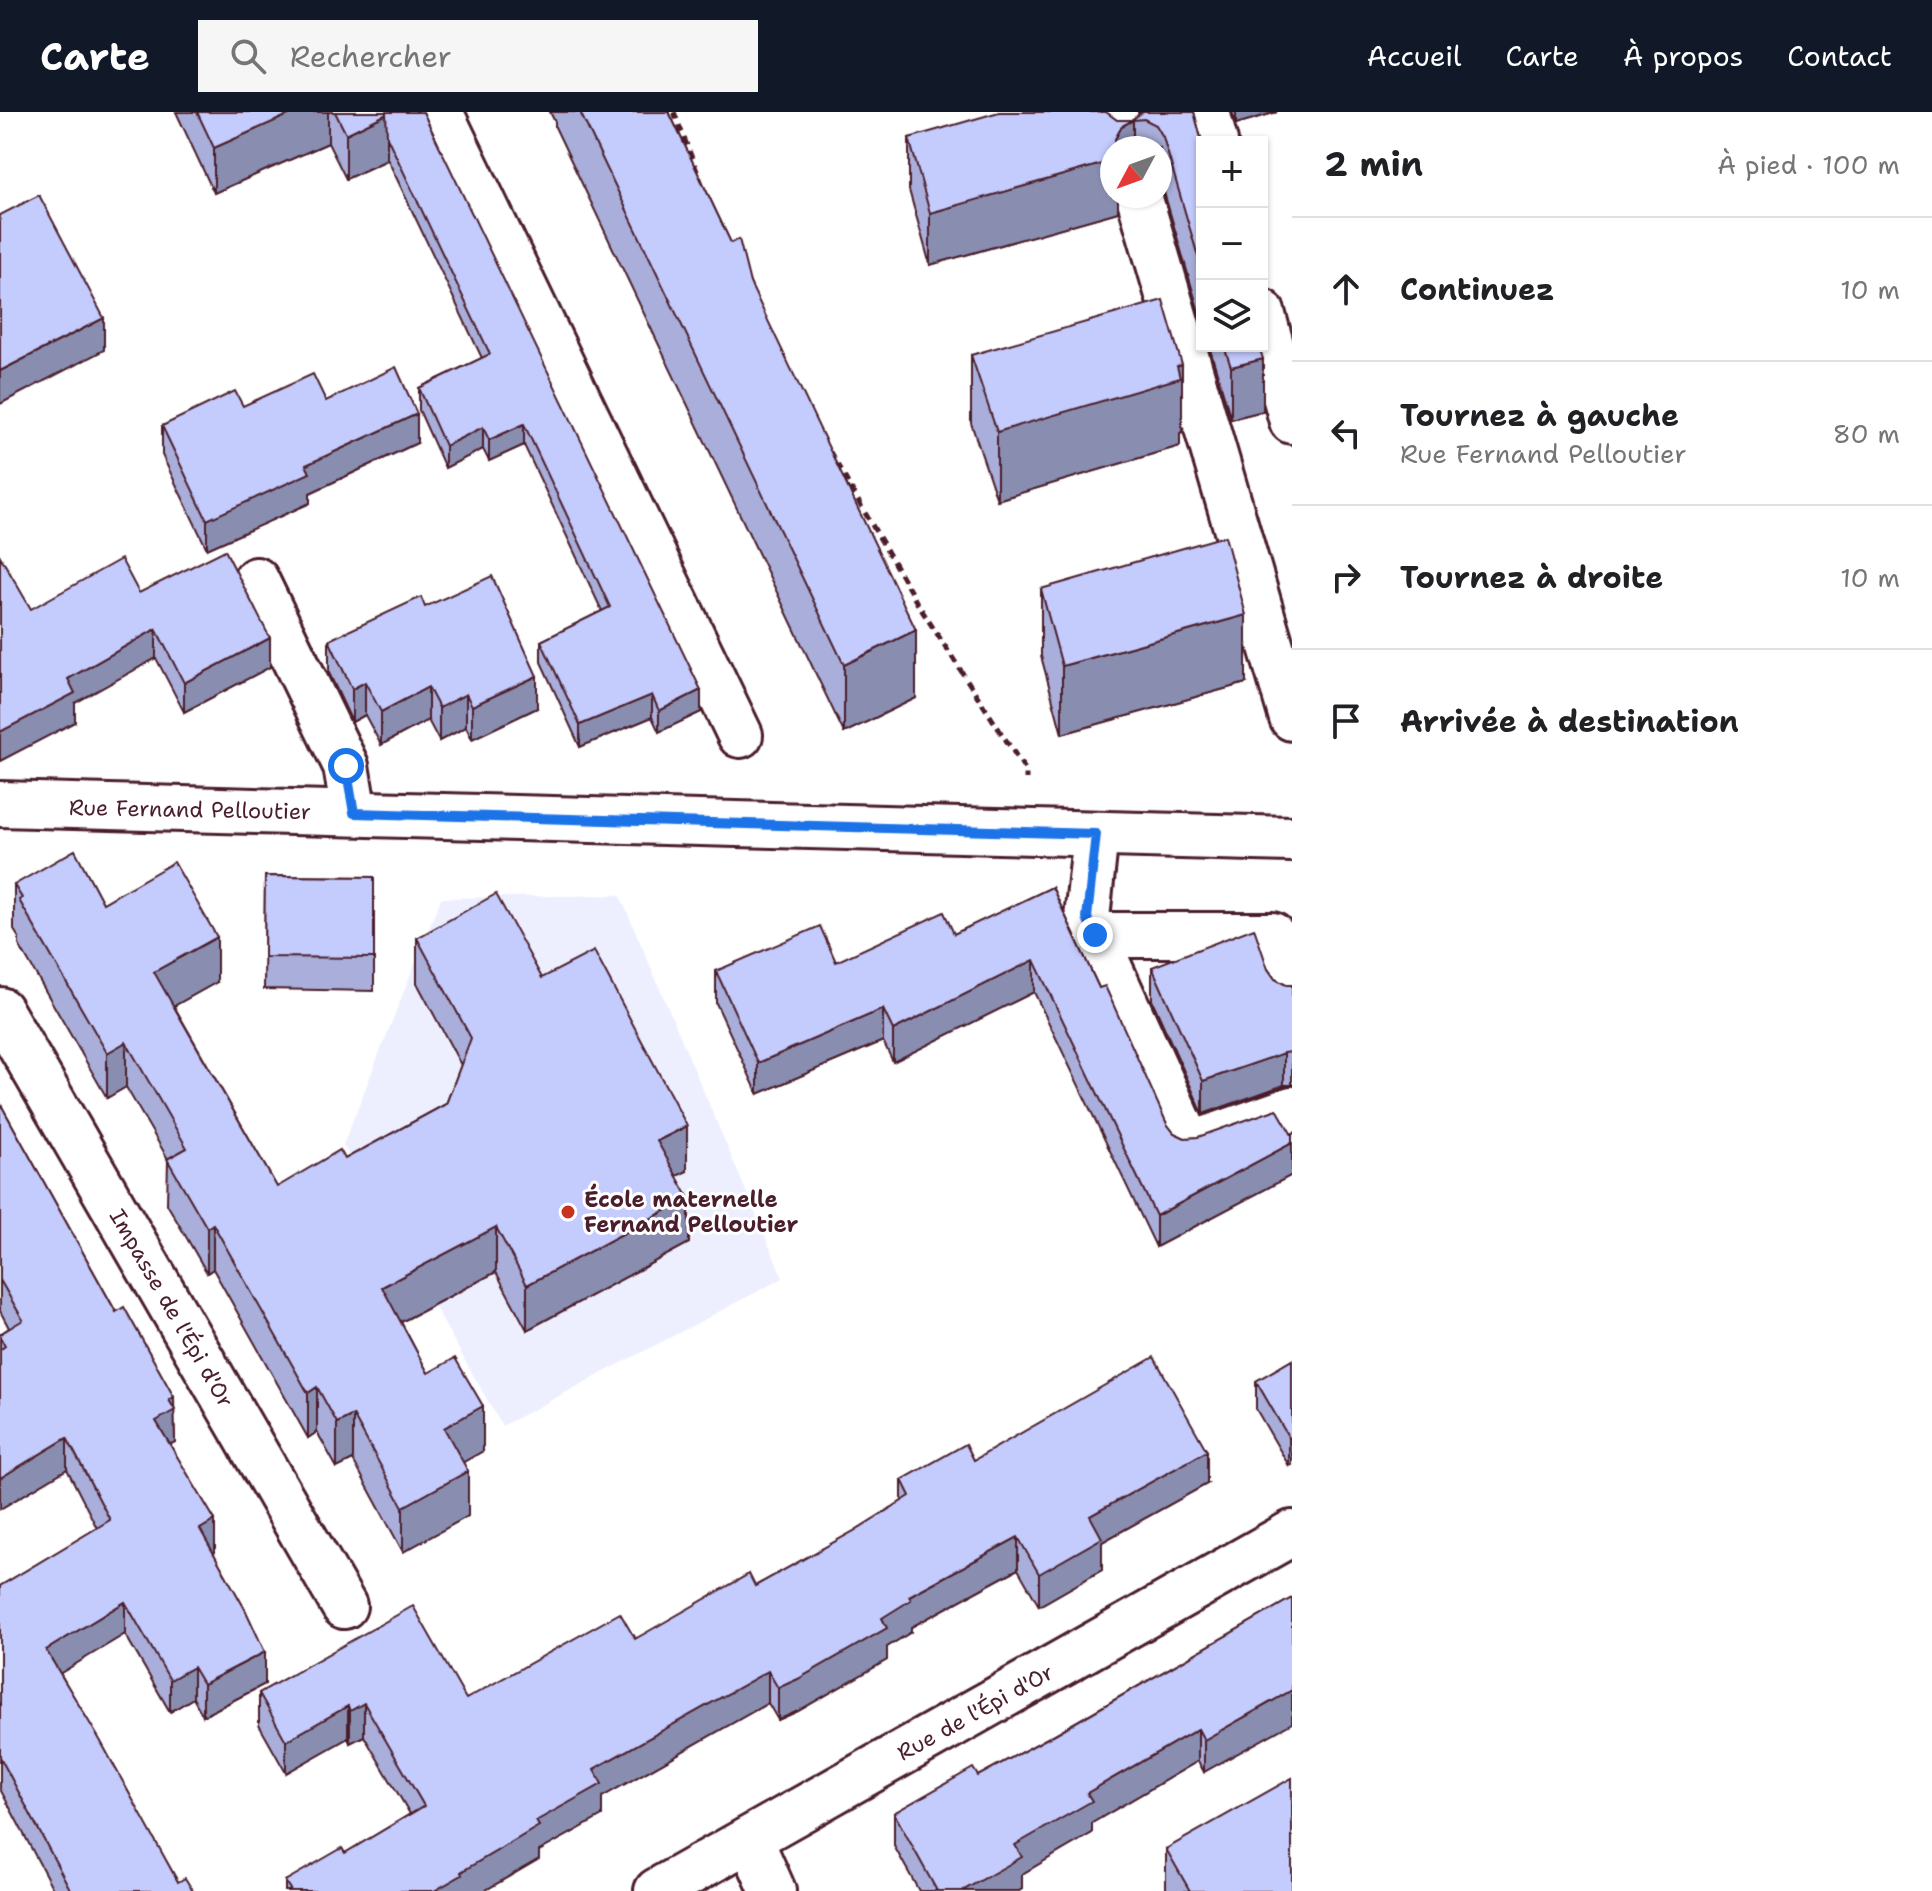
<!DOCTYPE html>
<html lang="fr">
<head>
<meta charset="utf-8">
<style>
  body { margin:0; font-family:"Shantell Sans",sans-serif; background:#f6f6f6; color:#202124 }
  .controls { position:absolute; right:24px; top:24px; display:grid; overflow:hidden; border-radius:0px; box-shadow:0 2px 6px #0004 }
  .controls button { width:72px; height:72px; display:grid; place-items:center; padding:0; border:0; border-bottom:2px solid #e0e0e0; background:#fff; color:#202124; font:40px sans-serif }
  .compass { position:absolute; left:1100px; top:24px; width:72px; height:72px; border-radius:50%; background:#fff; box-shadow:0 2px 6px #0004; rotate:229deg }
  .stop { position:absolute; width:24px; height:24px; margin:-18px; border:6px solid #1a73e8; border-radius:50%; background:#fff }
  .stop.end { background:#1a73e8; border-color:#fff; box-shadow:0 2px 8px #0008 }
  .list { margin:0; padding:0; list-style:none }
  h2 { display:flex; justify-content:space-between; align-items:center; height:104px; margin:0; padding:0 32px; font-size:34px }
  h2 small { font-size:26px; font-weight:400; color:#757577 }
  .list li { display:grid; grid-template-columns:52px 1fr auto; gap:24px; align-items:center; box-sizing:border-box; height:144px; padding:0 32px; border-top:2px solid #e0e0e0 }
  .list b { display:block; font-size:30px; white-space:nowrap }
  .list p { margin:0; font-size:26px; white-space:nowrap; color:#757577 }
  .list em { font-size:26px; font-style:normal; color:#757577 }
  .icon { flex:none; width:44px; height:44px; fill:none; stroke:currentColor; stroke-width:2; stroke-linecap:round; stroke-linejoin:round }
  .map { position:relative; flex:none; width:1292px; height:1779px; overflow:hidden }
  header { display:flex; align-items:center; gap:48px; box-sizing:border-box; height:112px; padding:0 40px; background:#111827; color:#fff }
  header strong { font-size:38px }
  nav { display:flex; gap:44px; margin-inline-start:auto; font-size:28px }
  .search { width:560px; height:72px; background:#f6f6f6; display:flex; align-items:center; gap:20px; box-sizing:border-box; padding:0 28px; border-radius:0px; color:#757577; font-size:30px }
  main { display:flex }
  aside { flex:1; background:#fff }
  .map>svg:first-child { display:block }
  .built { fill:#edeffe }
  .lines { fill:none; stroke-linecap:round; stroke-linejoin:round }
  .minor-casing { stroke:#4a1f2b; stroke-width:50 }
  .path { stroke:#4a1f2b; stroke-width:5; stroke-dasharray:8 6; stroke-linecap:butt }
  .minor { stroke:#fff; stroke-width:44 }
  .wall { fill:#a9afda; stroke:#4a1f2b; stroke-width:2 }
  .shaded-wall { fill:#898eb1; stroke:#4a1f2b; stroke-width:2 }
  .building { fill:#c4cbfd; stroke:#4a1f2b; stroke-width:2 }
  .route { stroke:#1a73e8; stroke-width:10 }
  .poi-dot { fill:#c8321e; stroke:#fff; stroke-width:3 }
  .labels { text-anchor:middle; stroke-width:6; stroke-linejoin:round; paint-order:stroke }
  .street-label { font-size:22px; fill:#4a1f2b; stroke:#fff }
  .poi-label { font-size:22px; font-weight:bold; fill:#4a1f2b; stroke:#fff; text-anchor:start }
</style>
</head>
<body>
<header>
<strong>Carte</strong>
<div class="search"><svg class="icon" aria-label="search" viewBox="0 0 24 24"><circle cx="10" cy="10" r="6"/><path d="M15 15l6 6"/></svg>Rechercher</div>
<nav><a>Accueil</a><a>Carte</a><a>À propos</a><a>Contact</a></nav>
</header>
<main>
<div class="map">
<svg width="1292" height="1779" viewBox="0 0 1292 1779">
  <rect width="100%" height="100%" fill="#fff"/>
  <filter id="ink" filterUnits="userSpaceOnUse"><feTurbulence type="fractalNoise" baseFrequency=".0125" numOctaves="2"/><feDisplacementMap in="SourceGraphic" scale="16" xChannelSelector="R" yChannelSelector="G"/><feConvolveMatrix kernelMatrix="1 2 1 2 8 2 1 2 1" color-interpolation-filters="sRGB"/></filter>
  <g filter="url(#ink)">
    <path class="built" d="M 620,783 L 783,1166 L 502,1314 L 343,1033 L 441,786 Z"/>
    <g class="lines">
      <defs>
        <g id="minor">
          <path d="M 440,0 L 740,623"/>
          <path d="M 1114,0 L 1124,36"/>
          <path d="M 1207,0 L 1215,30"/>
          <path d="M 1139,84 L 1292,606"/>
          <path d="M 1262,200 L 1292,309"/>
          <path d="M 256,468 L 346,654 L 354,701"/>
          <path d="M 0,692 L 1292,727"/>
          <path d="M 1096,722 L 1087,806 L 1190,1033 L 1292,997"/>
          <path d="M 1095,823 L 1272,823 L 1292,882"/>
          <path d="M 0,898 L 344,1494"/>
          <path d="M 750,1727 L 773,1779"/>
          <path d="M 657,1779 L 1292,1421"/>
        </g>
      </defs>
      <use href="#minor" class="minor-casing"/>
      <g class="path">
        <path d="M 674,0 L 702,72"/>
        <path d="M 830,340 L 917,491 L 1026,659 L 1026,667"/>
      </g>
      <use href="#minor" class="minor"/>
    </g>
    <g class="wall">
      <path d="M 176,0 L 423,0 L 701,600 L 659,620 L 652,605 L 580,635 L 541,550 L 541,529 L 602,499 L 524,333 L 489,349 L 483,337 L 445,356 L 419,298 L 419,276 L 482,246 L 387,46 L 387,48 L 346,67 L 328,31 L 214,81 Z"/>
      <path d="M 550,0 L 669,0 L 750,171 L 916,586 L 844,621 L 555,15 L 555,10 Z"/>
      <path d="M 1140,0 L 1194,0 L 1202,30 L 1202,210 L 1163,77 L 1160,72 L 1160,36 L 1112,36 L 1118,84 L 1118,100 L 930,153 L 909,78 L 909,26 L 1106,1 L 1117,8 L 1131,8 L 1140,2 Z"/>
      <path d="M 1232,0 L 1277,0 L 1236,12 Z"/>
      <path d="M 1209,234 L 1259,234 L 1263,299 L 1231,307 Z"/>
      <path d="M 971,243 L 1182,320 L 1180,321 L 1180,334 L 997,388 L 971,311 Z"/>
      <path d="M 326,289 L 417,331 L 310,381 L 310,391 L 207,437 L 162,343 L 162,314 L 243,294 Z"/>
      <path d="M 1041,477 L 1246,571 L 1062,622 L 1041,544 Z"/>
      <path d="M 139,481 L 270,555 L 184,600 L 156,546 L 75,591 L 75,610 L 31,497 Z"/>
      <path d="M 425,495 L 537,596 L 472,627 L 466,615 L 439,629 L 428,608 L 381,633 L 365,603 L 352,610 L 329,561 L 329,528 Z"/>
      <path d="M 265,764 L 374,765 L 374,879 L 264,877 Z"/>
      <path d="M 14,773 L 103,791 L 217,870 L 174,894 L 277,1075 L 345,1047 L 446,992 L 461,953 L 417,871 L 417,826 L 542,866 L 687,1059 L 676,1064 L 689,1131 L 527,1218 L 496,1160 L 401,1210 L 428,1261 L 483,1339 L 463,1350 L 468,1404 L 403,1440 L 353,1348 L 337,1356 L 317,1320 L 308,1326 L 213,1157 L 207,1161 L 167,1092 L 168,1047 L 126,975 L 107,986 L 19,833 L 19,826 L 14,818 Z"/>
      <path d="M 1052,775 L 1099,876 L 1167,1012 L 1174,1021 L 1185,1026 L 1292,1023 L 1292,1063 L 1156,1135 L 1034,880 L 893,950 L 883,929 L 758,982 L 716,891 L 716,859 L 836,850 L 954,822 Z"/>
      <path d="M 1152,855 L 1268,857 L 1275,867 L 1286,873 L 1292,873 L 1292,973 L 1284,973 L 1203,1002 L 1152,888 Z"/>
      <path d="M 0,991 L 116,1200 L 174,1297 L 175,1330 L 170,1332 L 215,1440 L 213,1441 L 265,1572 L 203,1604 L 193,1586 L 170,1600 L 125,1522 L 60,1561 L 178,1770 L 193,1779 L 54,1779 L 0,1677 L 0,1474 L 97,1416 L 67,1357 L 0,1397 L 0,1222 L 9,1216 L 0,1199 Z"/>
      <path d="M 1292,1248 L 1289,1354 L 1256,1297 L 1256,1269 Z"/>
      <path d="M 974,1348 L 1207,1372 L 1102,1430 L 1102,1458 L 1039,1494 L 1018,1457 L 911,1515 L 911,1520 L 887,1535 L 887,1548 L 798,1599 L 778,1608 L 768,1591 L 602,1685 L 602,1704 L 539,1739 L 539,1747 L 484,1779 L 285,1779 L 285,1769 L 345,1741 L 410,1702 L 364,1624 L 350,1631 L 348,1626 L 286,1661 L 259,1613 L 259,1581 L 466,1587 L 635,1527 L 755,1474 L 854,1419 L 902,1389 L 902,1368 Z"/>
      <path d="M 1292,1486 L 1204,1660 L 1198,1649 L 1092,1711 L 1092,1721 L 1022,1762 L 1022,1777 L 1019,1779 L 919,1779 L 894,1734 L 894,1701 L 978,1664 L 1055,1622 Z"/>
      <path d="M 1166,1737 L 1292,1779 L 1166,1779 Z"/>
    </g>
    <g class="shaded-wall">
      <path d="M 295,0 L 328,0 L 328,31 L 214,81 L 214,36 Z"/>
      <path d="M 1236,0 L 1277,0 L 1236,12 Z"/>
      <path d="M 387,2 L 387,48 L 346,67 L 346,22 Z"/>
      <path d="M 1133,8 L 1133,36 L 1115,36 L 1115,27 L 1122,14 Z"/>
      <path d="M 1112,49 L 1112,84 L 1118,84 L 1118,100 L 930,153 L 930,101 Z"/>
      <path d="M 104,206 L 104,238 L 0,292 L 0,259 Z"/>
      <path d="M 1263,247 L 1263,299 L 1231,307 L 1231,255 Z"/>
      <path d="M 1182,253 L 1182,320 L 1180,321 L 1180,334 L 997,388 L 997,320 Z"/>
      <path d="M 417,302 L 417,331 L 310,381 L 310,391 L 207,437 L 207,408 L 306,353 Z"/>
      <path d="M 524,312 L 524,333 L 489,349 L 489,328 Z"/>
      <path d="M 483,315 L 483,337 L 445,356 L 445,334 Z"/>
      <path d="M 1246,503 L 1246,571 L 1062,622 L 1062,554 Z"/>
      <path d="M 156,517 L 156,546 L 75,591 L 75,610 L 0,649 L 0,620 L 68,567 Z"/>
      <path d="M 916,518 L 916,586 L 844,621 L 844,553 Z"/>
      <path d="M 270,526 L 270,555 L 184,600 L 184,571 Z"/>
      <path d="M 537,564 L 537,596 L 472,627 L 472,594 Z"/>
      <path d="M 365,570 L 365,603 L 352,610 L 352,577 Z"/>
      <path d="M 428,575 L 428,608 L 381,633 L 381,600 Z"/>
      <path d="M 701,578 L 701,600 L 659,620 L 659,599 Z"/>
      <path d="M 466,582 L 466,615 L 439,629 L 439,596 Z"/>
      <path d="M 652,583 L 652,605 L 580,635 L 580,613 Z"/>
      <path d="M 217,825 L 217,870 L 154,905 L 154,860 Z"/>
      <path d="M 1034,848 L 1034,880 L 893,950 L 893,918 Z"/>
      <path d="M 883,897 L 883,929 L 758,982 L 758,951 Z"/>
      <path d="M 126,930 L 126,975 L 107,986 L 107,941 Z"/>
      <path d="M 1284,941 L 1284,973 L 1203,1002 L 1203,969 Z"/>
      <path d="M 687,1014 L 687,1059 L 657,1074 L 657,1029 Z"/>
      <path d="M 1292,1031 L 1292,1063 L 1156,1135 L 1156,1104 Z"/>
      <path d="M 689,1086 L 689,1131 L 527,1218 L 527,1173 Z"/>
      <path d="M 213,1112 L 213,1157 L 207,1161 L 207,1116 Z"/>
      <path d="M 496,1115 L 496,1160 L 382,1220 L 382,1175 Z"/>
      <path d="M 317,1275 L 317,1320 L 308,1326 L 308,1281 Z"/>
      <path d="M 174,1285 L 175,1330 L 156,1340 L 156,1309 L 169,1288 Z"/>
      <path d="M 483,1294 L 483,1339 L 444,1361 L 444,1316 Z"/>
      <path d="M 353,1303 L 353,1348 L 337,1356 L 337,1311 Z"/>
      <path d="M 1292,1325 L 1292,1353 L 1289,1354 L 1289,1326 Z"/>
      <path d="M 67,1326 L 67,1357 L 0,1397 L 0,1366 Z"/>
      <path d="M 1207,1339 L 1207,1372 L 1102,1430 L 1102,1458 L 1039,1494 L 1039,1462 L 1090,1404 Z"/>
      <path d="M 468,1359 L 468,1404 L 403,1440 L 403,1395 Z"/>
      <path d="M 215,1408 L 215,1440 L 200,1448 L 200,1417 Z"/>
      <path d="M 1018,1425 L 1018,1457 L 911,1515 L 911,1520 L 887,1535 L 887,1548 L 798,1599 L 778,1608 L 778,1576 L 882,1506 L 909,1484 Z"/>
      <path d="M 125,1490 L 125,1522 L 46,1570 L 46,1538 Z"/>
      <path d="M 265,1540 L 265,1572 L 203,1604 L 203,1572 Z"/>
      <path d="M 193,1555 L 193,1586 L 170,1600 L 170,1568 Z"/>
      <path d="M 768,1559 L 768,1591 L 602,1685 L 602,1704 L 539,1739 L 539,1747 L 484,1779 L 434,1779 L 536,1709 L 594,1657 Z"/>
      <path d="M 1292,1578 L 1292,1611 L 1204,1660 L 1204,1628 Z"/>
      <path d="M 364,1591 L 364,1624 L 350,1631 L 350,1599 Z"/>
      <path d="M 348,1594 L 348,1626 L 286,1661 L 286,1629 Z"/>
      <path d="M 1198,1617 L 1198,1649 L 1092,1711 L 1092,1721 L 1022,1762 L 1022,1777 L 1019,1779 L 962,1779 L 1015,1733 L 1087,1681 Z"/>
    </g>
    <g class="building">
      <path d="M 197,0 L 295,0 L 214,36 Z"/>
      <path d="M 335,0 L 386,0 L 387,2 L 346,22 Z"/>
      <path d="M 386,0 L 423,0 L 701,578 L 659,599 L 652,583 L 580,613 L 541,529 L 610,495 L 524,312 L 489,328 L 483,315 L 445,334 L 419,276 L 490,242 L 387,25 Z"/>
      <path d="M 580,0 L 669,0 L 731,131 L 739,127 L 750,171 L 916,518 L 844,553 Z"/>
      <path d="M 999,0 L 1106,0 L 1117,8 L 1131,8 L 1143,0 L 1194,0 L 1202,30 L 1202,158 L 1163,25 L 1156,13 L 1144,7 L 1133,8 L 1122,14 L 1115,27 L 1116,36 L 1112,36 L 1112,49 L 930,101 L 909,26 Z"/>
      <path d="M 39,83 L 104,206 L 0,259 L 0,103 Z"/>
      <path d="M 1163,188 L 1182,253 L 1177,254 L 1180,266 L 997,320 L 971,243 Z"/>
      <path d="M 1224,234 L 1259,234 L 1263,247 L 1231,255 Z"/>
      <path d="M 396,255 L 417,302 L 306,353 L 310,361 L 207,408 L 162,314 L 235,279 L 243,294 L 313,262 L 326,289 Z"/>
      <path d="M 1225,424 L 1246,503 L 1062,554 L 1041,477 Z"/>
      <path d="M 225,438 L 270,526 L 184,571 L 156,517 L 68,567 L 75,581 L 0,620 L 0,444 L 31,497 L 121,447 L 139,481 Z"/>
      <path d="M 492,464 L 537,564 L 472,594 L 466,582 L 439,596 L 428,575 L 381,600 L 365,570 L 352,577 L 329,528 L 421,485 L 425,495 Z"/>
      <path d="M 75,738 L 103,791 L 174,750 L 217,825 L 154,860 L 277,1075 L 340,1038 L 345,1047 L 446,992 L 471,926 L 417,826 L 496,782 L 542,866 L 594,839 L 687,1014 L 657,1029 L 689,1086 L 527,1173 L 496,1115 L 382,1175 L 428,1261 L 455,1246 L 483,1294 L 444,1316 L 468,1359 L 403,1395 L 353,1303 L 337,1311 L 317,1275 L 308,1281 L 213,1112 L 207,1116 L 167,1047 L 187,1036 L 126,930 L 107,941 L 19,788 L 22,786 L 14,773 Z"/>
      <path d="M 265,764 L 374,765 L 374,846 L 264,845 Z"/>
      <path d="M 1052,775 L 1099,876 L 1105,874 L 1167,1012 L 1174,1021 L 1185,1026 L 1198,1025 L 1277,997 L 1292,1023 L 1292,1031 L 1156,1104 L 1034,848 L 893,918 L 883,897 L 758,951 L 716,859 L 820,814 L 836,850 L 944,800 L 954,822 Z"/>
      <path d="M 1254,816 L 1268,857 L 1275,867 L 1286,873 L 1292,873 L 1292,940 L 1284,941 L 1203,969 L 1152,855 Z"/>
      <path d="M 0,991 L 116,1200 L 124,1195 L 174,1285 L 169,1288 L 175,1298 L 156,1309 L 215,1408 L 200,1417 L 245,1497 L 265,1540 L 203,1572 L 193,1555 L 170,1568 L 125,1490 L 46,1538 L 100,1628 L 178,1770 L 185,1766 L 193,1779 L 71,1779 L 0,1645 L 0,1474 L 110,1408 L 67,1326 L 0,1366 L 0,1238 L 5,1234 L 0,1225 L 0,1222 L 23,1208 L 0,1168 Z"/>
      <path d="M 1154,1245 L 1207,1339 L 1090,1404 L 1102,1426 L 1039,1462 L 1018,1425 L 909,1484 L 911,1488 L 882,1506 L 887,1516 L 798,1567 L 778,1576 L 768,1559 L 594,1657 L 602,1672 L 536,1709 L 539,1714 L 461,1760 L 462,1763 L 434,1779 L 291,1779 L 285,1769 L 342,1736 L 345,1741 L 424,1694 L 364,1591 L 350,1599 L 348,1594 L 286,1629 L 259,1581 L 413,1494 L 466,1587 L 620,1501 L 635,1527 L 749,1462 L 755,1474 L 854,1419 L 910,1384 L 902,1368 L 966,1332 L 974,1348 Z"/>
      <path d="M 1292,1248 L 1292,1325 L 1289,1326 L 1256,1269 Z"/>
      <path d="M 1292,1486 L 1292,1578 L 1204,1628 L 1198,1617 L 1087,1681 L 1092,1689 L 1015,1733 L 1022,1745 L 962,1779 L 937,1779 L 894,1701 L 973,1656 L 978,1664 L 1055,1622 Z"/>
      <path d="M 1292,1666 L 1292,1779 L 1190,1779 L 1166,1737 Z"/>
    </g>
  </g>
  <g class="lines" filter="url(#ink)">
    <path class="route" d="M 346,654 L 354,701 L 1096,722 L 1087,806 L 1095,823"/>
  </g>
  <circle class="poi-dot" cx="568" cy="1100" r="8"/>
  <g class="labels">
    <g class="street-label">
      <text transform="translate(190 697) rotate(1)" y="8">Rue Fernand Pelloutier</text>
      <text transform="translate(172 1196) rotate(60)" y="8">Impasse de l'Épi d'Or</text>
      <text transform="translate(975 1600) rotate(-29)" y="8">Rue de l'Épi d'Or</text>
    </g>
    <g class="poi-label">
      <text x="584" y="1095">École maternelle<tspan x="584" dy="25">Fernand Pelloutier</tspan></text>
    </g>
  </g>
</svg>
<div class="controls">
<button>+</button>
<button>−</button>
<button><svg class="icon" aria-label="layers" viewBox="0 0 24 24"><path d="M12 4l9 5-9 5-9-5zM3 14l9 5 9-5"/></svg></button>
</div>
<svg class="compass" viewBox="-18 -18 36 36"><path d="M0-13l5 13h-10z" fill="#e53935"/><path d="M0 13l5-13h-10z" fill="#757577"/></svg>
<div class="stop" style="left:346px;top:654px"></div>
<div class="stop end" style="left:1095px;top:823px"></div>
</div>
<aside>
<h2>2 min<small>À pied · 100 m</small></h2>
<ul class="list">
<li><svg class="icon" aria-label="ahead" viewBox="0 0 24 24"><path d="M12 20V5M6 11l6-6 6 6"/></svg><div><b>Continuez</b></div><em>10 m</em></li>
<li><svg class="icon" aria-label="left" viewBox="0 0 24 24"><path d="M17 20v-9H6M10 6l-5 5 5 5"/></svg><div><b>Tournez à gauche</b><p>Rue Fernand Pelloutier</p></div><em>80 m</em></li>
<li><svg class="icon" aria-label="right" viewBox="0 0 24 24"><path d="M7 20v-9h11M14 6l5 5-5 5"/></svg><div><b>Tournez à droite</b></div><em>10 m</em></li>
<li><svg class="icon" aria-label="arrive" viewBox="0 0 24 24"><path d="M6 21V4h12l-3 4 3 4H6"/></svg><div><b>Arrivée à destination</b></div></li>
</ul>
</aside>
</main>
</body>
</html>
